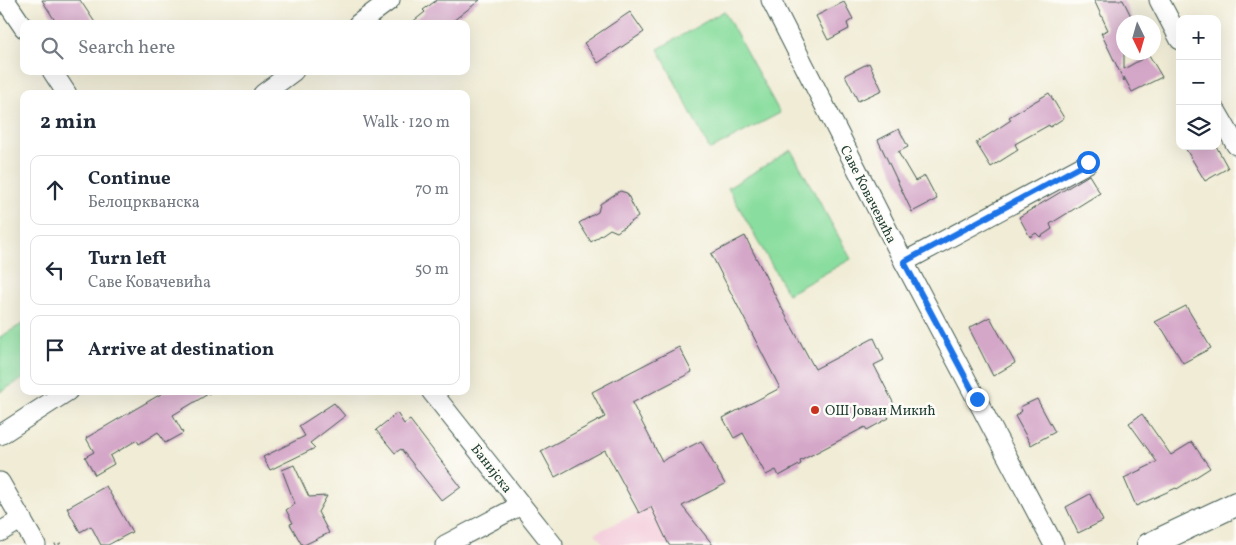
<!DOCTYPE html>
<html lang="en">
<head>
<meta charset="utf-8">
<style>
  body { margin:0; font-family:Vollkorn,serif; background:#f6f6f7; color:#1f2937 }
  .controls { position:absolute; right:15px; top:15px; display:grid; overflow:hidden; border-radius:10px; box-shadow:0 5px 20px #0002 }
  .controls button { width:45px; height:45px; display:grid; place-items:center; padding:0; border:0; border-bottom:1px solid #e0e1e3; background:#fff; color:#1f2937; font:25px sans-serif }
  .compass { position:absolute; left:1116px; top:15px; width:45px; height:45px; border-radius:50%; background:#fff; box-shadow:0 5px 20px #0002; rotate:175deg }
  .stop { position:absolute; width:15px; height:15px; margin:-11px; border:4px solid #1a73e8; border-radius:50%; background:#fff }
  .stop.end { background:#1a73e8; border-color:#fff; box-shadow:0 1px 5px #0008 }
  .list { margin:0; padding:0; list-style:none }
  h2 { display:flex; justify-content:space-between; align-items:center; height:65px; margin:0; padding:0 20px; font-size:21px }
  h2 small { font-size:16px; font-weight:400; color:#747a83 }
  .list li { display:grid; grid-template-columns:32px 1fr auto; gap:15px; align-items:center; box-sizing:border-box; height:70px; margin:0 10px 10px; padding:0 10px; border:1px solid #e0e1e3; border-radius:10px }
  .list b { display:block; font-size:19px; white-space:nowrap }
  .list p { margin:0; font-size:16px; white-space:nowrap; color:#747a83 }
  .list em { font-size:16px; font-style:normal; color:#747a83 }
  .icon { flex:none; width:28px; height:28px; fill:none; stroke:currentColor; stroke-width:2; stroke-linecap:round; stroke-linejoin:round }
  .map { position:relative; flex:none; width:1236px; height:545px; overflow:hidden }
  .search { position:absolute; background:#fff; box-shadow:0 5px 20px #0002; left:20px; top:20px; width:450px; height:55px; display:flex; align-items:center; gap:12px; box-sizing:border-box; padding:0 18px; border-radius:10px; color:#747a83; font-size:19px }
  .panel { position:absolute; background:#fff; box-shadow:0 5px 20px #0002; left:20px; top:90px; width:450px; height:305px; border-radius:10px }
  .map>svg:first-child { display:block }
  .built { fill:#f4cfdd }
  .park { fill:#89dd9e; stroke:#548d69 }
  .building { fill:#d4a6c8 }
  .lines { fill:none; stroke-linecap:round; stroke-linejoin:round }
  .minor-casing { stroke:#3e574c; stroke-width:21 }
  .tertiary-casing { stroke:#3e574c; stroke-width:26 }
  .path { stroke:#3e574c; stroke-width:3; stroke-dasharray:1 4; stroke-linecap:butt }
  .minor { stroke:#fff; stroke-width:19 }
  .tertiary { stroke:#fff; stroke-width:24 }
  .route { stroke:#1a73e8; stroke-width:6 }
  .poi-dot { fill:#c8321e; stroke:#fdfcf7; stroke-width:2 }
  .labels { text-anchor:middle; stroke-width:5; stroke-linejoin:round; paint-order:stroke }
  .street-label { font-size:14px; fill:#1f3d34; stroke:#fdfcf7 }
  .poi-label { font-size:14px; fill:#1f3d34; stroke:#fdfcf7; text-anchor:start }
</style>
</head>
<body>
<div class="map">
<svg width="1236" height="545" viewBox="0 0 1236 545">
  <rect width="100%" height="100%" fill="#fdfcf7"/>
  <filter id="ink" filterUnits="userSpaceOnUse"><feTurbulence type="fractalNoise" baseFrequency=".02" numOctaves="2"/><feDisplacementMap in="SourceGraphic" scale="10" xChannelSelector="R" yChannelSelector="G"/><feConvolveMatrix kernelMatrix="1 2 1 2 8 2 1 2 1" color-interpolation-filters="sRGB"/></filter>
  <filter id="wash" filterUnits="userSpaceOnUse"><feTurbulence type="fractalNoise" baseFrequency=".0096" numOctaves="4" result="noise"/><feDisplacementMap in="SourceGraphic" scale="20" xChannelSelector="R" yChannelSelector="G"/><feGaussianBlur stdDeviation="1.12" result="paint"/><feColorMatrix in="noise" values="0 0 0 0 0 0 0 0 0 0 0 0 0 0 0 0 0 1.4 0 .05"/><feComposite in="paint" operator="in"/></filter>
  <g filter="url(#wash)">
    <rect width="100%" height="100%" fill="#f0ecd6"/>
    <path class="built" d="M 664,501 L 669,512 L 682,506 L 713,545 L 604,545 L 595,533 Z"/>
    <g class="park">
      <path d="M 724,11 L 780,113 L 710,150 L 658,49 Z"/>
      <path d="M 791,150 L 851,259 L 788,294 L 728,188 Z"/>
      <path d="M 24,323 L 24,378 L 0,392 L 0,337 Z"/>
    </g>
    <g id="blocks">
      <g class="building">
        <path d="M 42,0 L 80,0 L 96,24 L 57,24 Z"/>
        <path d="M 437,0 L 480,0 L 449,24 L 410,24 L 425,12 L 423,10 Z"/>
        <path d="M 1094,0 L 1123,0 L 1134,22 L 1124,22 L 1124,69 L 1149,55 L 1162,77 L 1132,92 L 1124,77 L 1124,81 L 1101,33 L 1108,30 Z"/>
        <path d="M 844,2 L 853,19 L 847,23 L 849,29 L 828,40 L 816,16 Z"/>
        <path d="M 630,12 L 644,32 L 598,63 L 584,43 Z"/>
        <path d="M 869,63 L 882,90 L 858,101 L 845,75 Z"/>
        <path d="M 1049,93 L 1064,118 L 1050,127 L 1049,125 L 1015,144 L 1018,150 L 991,167 L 976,143 L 1011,120 L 1009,117 Z"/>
        <path d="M 899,129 L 908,147 L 898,152 L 915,181 L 925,176 L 937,199 L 912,212 L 878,140 Z"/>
        <path d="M 1184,146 L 1216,146 L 1228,168 L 1205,181 Z"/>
        <path d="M 1089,175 L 1100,193 L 1050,224 L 1052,229 L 1040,237 L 1036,233 L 1030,237 L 1019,217 Z"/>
        <path d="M 620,191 L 627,193 L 638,217 L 617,232 L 610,229 L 591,242 L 579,223 L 598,212 L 600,204 Z"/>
        <path d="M 745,236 L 780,305 L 815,369 L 874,338 L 884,360 L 874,365 L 896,408 L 886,414 L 889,418 L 867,430 L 865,427 L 800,461 L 801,464 L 779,476 L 776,470 L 766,475 L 743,433 L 734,438 L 723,418 L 780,388 L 711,254 Z"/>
        <path d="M 1186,306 L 1211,348 L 1183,363 L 1163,330 L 1155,322 Z"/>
        <path d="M 990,317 L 1015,363 L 993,376 L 969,328 Z"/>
        <path d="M 679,347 L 692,372 L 632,403 L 662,461 L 701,441 L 725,484 L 682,506 L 713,545 L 669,545 L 651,507 L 639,513 L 605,450 L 555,477 L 541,451 L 605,417 L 592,392 Z"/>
        <path d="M 166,391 L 213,391 L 173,415 L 183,433 L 165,443 L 158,432 L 139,444 L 137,440 L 110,456 L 114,464 L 95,475 L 85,457 L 94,452 L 86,438 Z"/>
        <path d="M 1037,399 L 1055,432 L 1031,445 L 1015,416 L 1022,411 L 1020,407 Z"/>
        <path d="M 334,403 L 345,416 L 310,443 L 315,448 L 270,470 L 263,457 L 305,436 L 299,426 Z"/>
        <path d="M 397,413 L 404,424 L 410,420 L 461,487 L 442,501 L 401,449 L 395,453 L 376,430 Z"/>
        <path d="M 1142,414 L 1171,455 L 1192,442 L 1210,468 L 1177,489 L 1176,488 L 1136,506 L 1124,478 L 1157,462 L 1129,423 Z"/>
        <path d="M 294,465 L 309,497 L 327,496 L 318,512 L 329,533 L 304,545 L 302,545 L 290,524 L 293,523 L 286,510 L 295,504 L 282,470 Z"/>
        <path d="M 106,486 L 132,532 L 108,545 L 101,545 L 91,526 L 80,532 L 67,508 Z"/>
        <path d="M 1090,494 L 1103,521 L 1078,533 L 1066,507 Z"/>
      </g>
    </g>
  </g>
  <g filter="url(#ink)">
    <use href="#blocks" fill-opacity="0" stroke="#3e574c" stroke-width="1"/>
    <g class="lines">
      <defs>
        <g id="minor">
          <path d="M 5,0 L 24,28"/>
          <path d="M 771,0 L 904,262 L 1054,545"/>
          <path d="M 1159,0 L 1180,40"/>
          <path d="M 358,24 L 390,0"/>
          <path d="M 52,71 L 67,94"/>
          <path d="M 263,94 L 294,71"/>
          <path d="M 1217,112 L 1236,145"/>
          <path d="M 904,262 L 1088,163"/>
          <path d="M 431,391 L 553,545"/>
          <path d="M 0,435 L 68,391"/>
          <path d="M 0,482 L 36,545"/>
          <path d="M 0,532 L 22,519"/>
          <path d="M 445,545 L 521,505"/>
        </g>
        <path id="tertiary" d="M 1149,545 L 1236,504"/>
      </defs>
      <use href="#minor" class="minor-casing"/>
      <use href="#tertiary" class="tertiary-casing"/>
      <path class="path" d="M 55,545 L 59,543 L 61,545"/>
      <use href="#minor" class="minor"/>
      <use href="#tertiary" class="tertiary"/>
    </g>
  </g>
  <g class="lines" filter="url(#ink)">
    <path class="route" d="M 977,399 L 904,262 L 1088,162"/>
  </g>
  <circle class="poi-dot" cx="815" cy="410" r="5"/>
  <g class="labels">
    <g class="street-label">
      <text transform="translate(869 194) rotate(63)" y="5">Саве Ковачевића</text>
      <text transform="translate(492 468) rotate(52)" y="5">Банијска</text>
    </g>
    <g class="poi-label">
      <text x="825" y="415">ОШ Јован Микић</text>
    </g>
  </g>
</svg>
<div class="controls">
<button>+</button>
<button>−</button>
<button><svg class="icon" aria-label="layers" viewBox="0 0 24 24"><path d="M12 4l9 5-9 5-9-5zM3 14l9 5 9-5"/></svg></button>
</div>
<svg class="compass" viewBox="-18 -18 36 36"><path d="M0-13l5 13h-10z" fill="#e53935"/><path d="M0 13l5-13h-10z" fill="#747a83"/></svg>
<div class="stop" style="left:1088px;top:162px"></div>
<div class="stop end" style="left:977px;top:399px"></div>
<div class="search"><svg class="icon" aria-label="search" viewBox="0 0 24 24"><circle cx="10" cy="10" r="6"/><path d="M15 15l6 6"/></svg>Search here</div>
<section class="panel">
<h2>2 min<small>Walk · 120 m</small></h2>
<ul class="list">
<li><svg class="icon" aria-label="ahead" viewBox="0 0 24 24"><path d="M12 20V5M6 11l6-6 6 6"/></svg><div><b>Continue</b><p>Белоцркванска</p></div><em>70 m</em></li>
<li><svg class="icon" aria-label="left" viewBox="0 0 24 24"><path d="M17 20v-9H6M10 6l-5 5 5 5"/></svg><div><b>Turn left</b><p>Саве Ковачевића</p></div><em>50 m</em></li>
<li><svg class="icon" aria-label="arrive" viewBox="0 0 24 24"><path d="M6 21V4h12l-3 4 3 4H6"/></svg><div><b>Arrive at destination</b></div></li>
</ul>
</section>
</div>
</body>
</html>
